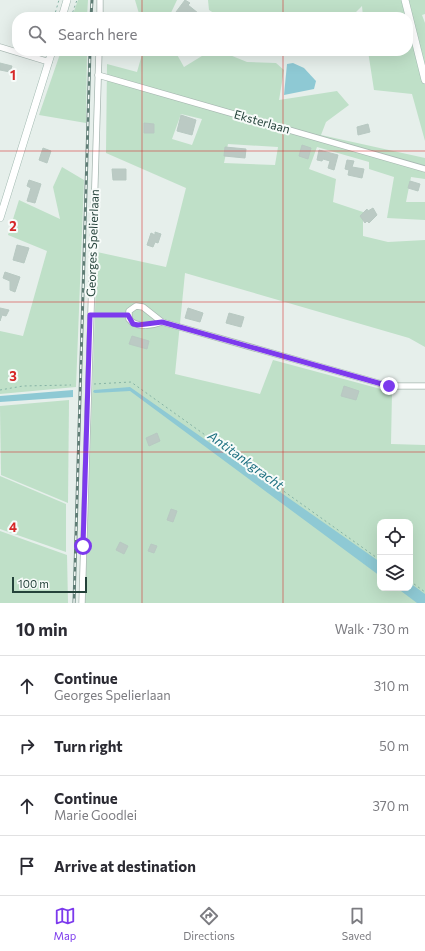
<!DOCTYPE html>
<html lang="en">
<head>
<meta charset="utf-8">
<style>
  body { margin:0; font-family:Commissioner,sans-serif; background:#f2f2f3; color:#2b2b33 }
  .controls { position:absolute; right:12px; bottom:12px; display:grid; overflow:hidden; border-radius:8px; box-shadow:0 4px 16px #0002 }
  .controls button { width:36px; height:36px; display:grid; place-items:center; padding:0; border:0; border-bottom:1px solid #e1e1e2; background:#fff; color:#2b2b33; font:20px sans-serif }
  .scale { position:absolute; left:12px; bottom:10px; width:75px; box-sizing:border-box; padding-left:4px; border:2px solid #24423a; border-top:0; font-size:11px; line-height:14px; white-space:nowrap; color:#24423a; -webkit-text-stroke:3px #f7fbf9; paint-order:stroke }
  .stop { position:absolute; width:12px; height:12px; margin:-9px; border:3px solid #7c3aed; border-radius:50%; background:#fff }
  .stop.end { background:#7c3aed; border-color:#fff; box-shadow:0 1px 4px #0008 }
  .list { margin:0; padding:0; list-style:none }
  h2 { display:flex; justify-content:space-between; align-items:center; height:52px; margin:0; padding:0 16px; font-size:17px }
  h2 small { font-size:13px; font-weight:400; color:#7c7c81 }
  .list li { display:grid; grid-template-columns:26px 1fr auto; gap:12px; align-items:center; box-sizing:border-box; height:60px; padding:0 16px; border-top:1px solid #e1e1e2 }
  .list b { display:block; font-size:15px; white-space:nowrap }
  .list p { margin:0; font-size:13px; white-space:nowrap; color:#7c7c81 }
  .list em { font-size:13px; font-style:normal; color:#7c7c81 }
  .icon { flex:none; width:22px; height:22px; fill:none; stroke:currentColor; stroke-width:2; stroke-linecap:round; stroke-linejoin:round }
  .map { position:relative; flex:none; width:425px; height:603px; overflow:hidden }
  .search { position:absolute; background:#fff; box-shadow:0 4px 16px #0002; left:12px; right:12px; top:12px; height:44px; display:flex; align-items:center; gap:10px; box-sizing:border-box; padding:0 14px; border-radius:16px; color:#7c7c81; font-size:15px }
  .sheet { height:292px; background:#fff }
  nav { display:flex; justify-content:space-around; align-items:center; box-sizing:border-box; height:56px; border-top:1px solid #e1e1e2; background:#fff; font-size:11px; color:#7c7c81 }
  nav a { display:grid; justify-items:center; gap:2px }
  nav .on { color:#7c3aed }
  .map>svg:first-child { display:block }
  .green { fill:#bfe0c8; fill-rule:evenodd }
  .water { fill:#8ec9d4 }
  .building { fill:#bbcac4; stroke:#b8c9c2 }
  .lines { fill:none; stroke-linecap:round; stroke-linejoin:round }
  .street-casing { stroke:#a8b8b2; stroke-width:7 }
  .secondary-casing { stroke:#a4bbb3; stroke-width:8 }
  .path { stroke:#86b3a5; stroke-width:1; stroke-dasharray:2 3; stroke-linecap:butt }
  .street { stroke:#fff; stroke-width:5.5 }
  .secondary { stroke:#fff; stroke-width:7 }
  .rail-casing { stroke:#5f7d75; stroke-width:3 }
  .rail { stroke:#f7fbf9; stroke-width:1.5; stroke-dasharray:4.5; stroke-linecap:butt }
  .route { stroke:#7c3aed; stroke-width:5 }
  .grid { fill:none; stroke:#d62828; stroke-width:1; stroke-opacity:0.55 }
  .labels { text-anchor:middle; stroke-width:4; stroke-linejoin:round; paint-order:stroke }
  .street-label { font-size:12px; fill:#24423a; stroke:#f7fbf9 }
  .water-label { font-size:13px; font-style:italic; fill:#1c6f80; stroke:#f7fbf9 }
  .grid-label { font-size:13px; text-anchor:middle; font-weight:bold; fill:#d62828; stroke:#f7fbf9; stroke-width:4; stroke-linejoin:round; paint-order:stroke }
</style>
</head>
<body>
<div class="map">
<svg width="425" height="603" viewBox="0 0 425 603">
  <rect width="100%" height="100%" fill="#e6efeb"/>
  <g class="green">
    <path d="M 78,0 L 88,0 L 87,17 L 72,17 Z"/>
    <path d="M 135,0 L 177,0 L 169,17 L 140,17 Z"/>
    <path d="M 208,0 L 425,0 L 425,14 L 422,15 L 425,23 L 425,141 L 412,94 L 374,90 L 368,51 L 408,51 L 408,17 L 363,17 L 362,6 L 351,17 L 220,17 L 209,10 Z"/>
    <path d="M 61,51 L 87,51 L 86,123 L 39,115 Z"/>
    <path d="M 143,51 L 175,51 L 184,67 L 210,51 L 220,51 L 247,62 L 276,63 L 284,70 L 279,100 L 337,91 L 349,105 L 326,122 L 321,135 L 425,158 L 425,179 L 411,177 L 406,202 L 425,202 L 425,220 L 387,218 L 394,177 L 369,169 L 369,162 L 317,147 L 309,169 L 336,179 L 333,202 L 363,212 L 363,236 L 388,242 L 425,240 L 425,347 L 409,338 L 185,273 L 175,374 L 260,394 L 273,360 L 392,392 L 391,444 L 425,445 L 425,603 L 85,603 L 97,252 L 166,267 L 186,188 L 106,153 L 107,64 L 137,72 ZM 181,114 L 202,119 L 192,145 L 172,139 ZM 228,144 L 278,147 L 275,165 L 224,163 ZM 380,522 L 410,522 L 410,588 L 380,588 Z"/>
    <path d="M 62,167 L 84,180 L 76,387 L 0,394 L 0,331 L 23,336 L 47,251 L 8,235 L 19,200 L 60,219 L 53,187 Z"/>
    <path d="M 69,400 L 68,503 L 1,475 L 0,406 Z"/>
    <path d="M 0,476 L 66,504 L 66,552 L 0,529 Z"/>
    <path d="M 0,531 L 67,555 L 68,603 L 0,603 Z"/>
  </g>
  <g class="water">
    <path d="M 293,63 L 304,68 L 316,81 L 314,89 L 284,95 L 287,64 Z"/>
    <path d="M 130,387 L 380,562 L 380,576 L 130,391 L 95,393 L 93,392 L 94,390 Z"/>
    <path d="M 73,390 L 73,397 L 0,402 L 0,396 Z"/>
    <path d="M 410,583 L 425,594 L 425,603 L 417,603 L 397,588 L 410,588 Z"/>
  </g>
  <g class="building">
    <path d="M 185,0 L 190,3 L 188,5 L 198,13 L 195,17 L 187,12 L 182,17 L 176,12 Z"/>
    <path d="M 0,63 L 12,66 L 10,72 L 0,70 Z"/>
    <path d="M 181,115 L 196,120 L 192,135 L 177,131 Z"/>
    <path d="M 144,123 L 154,124 L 154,133 L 144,133 Z"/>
    <path d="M 368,124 L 370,132 L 358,135 L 357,127 Z"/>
    <path d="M 302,145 L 311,148 L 308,159 L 299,156 Z"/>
    <path d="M 225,147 L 246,149 L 245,158 L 224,156 Z"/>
    <path d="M 43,148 L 51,151 L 47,163 L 39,160 Z"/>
    <path d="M 319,150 L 338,155 L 334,170 L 328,168 L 330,161 L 323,159 L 322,161 L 317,160 Z"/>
    <path d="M 347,160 L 354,161 L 352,167 L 364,169 L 362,178 L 348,175 L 349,170 L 345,169 Z"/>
    <path d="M 112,169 L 126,169 L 126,180 L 113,180 Z"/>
    <path d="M 29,180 L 41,184 L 35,203 L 27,201 L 31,188 L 27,186 Z"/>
    <path d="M 410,181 L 420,184 L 418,191 L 408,188 Z"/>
    <path d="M 373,208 L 377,215 L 369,223 L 367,221 L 365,223 L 360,216 L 367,209 L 368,211 Z"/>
    <path d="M 155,232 L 161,234 L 158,243 L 155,242 L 153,247 L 147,245 L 151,233 L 155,235 Z"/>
    <path d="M 17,245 L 29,248 L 24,263 L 13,260 Z"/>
    <path d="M 5,272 L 20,277 L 15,292 L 10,290 L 10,281 L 3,278 Z"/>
    <path d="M 0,308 L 9,310 L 6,316 L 2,315 L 0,321 Z"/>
    <path d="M 188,308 L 203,313 L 200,322 L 185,318 Z"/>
    <path d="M 229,313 L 244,317 L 241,327 L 226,323 Z"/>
    <path d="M 132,336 L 149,341 L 147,349 L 129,344 Z"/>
    <path d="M 344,386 L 359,391 L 356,400 L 341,396 Z"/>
    <path d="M 157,433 L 160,441 L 149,446 L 146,438 Z"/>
    <path d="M 171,509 L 177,511 L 173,522 L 167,520 Z"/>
    <path d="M 120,542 L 128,546 L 124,554 L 116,550 Z"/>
    <path d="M 151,544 L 157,546 L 154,553 L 148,551 Z"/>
  </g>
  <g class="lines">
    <defs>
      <g id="street">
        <path d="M 100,17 L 100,0"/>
        <path d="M 0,47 L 49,62"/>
        <path d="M 98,75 L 425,169"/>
        <path d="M 162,322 L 143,307 L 136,306 L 129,311 L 129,319 C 136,328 152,326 162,322 L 389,386 L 425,386"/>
        <path d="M 82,603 L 99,51"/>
      </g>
      <g id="secondary">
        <path d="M 405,0 L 425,80"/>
        <path d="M 62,17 L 67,0"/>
        <path d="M 0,218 L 52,51"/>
      </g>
    </defs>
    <use href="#street" class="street-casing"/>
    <use href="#secondary" class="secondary-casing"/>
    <g class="path">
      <path d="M 54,17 L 59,0"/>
      <path d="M 71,17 L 77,0"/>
      <path d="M 97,315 L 124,315"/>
      <path d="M 94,384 L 131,382 L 380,560"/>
      <path d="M 0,390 L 23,386 L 71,385"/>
      <path d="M 410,581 L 425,592"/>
    </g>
    <use href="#street" class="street"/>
    <use href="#secondary" class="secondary"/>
    <defs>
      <g id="rail">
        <path d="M 91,17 L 92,0"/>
        <path d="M 74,603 L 90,51"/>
      </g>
    </defs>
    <use href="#rail" class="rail-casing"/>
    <use href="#rail" class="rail"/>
  </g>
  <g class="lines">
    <path class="route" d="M 83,546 L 90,315 L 128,315 L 133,324 L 138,325 L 162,322 L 389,386"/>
  </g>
  <path class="grid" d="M 142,0 L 142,17M 283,0 L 283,17M 142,51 L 142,603M 283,51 L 283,603M 0,151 L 425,151M 0,302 L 425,302M 0,452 L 425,452"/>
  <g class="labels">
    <g class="street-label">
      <text transform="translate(262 122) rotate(16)" y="4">Eksterlaan</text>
      <text transform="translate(93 243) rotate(-88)" y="4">Georges Spelierlaan</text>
    </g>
    <g class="water-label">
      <text transform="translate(246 460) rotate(36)" y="5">Antitankgracht</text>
    </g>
  </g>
  <g class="grid-label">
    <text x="13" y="80">1</text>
    <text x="13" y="231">2</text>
    <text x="13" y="381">3</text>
    <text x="13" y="532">4</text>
  </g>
</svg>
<div class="controls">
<button><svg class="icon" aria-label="locate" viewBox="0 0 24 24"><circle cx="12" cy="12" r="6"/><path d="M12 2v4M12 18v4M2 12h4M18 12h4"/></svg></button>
<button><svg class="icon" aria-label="layers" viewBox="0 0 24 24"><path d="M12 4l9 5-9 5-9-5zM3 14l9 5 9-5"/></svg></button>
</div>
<div class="scale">100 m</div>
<div class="stop" style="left:83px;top:546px"></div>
<div class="stop end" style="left:389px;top:386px"></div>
<div class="search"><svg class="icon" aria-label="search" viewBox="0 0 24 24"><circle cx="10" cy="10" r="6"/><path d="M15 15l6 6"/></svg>Search here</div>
</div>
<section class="sheet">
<h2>10 min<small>Walk · 730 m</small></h2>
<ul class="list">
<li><svg class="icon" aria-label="ahead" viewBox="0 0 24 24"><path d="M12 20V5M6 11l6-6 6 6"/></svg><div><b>Continue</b><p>Georges Spelierlaan</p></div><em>310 m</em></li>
<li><svg class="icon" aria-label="right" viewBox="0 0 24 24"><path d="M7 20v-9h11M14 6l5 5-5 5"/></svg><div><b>Turn right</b></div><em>50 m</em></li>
<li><svg class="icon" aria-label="ahead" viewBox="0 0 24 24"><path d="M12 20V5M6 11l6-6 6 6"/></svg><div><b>Continue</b><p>Marie Goodlei</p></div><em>370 m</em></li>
<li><svg class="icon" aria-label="arrive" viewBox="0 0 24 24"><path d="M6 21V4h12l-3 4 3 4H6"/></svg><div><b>Arrive at destination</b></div></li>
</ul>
</section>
<nav>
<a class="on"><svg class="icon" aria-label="map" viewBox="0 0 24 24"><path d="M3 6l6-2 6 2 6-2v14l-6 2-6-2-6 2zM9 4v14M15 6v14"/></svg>Map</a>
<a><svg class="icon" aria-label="directions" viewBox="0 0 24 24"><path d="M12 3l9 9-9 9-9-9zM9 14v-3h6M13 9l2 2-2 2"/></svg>Directions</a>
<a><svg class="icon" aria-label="saved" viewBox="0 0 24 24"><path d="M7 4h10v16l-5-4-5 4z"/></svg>Saved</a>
</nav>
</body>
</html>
